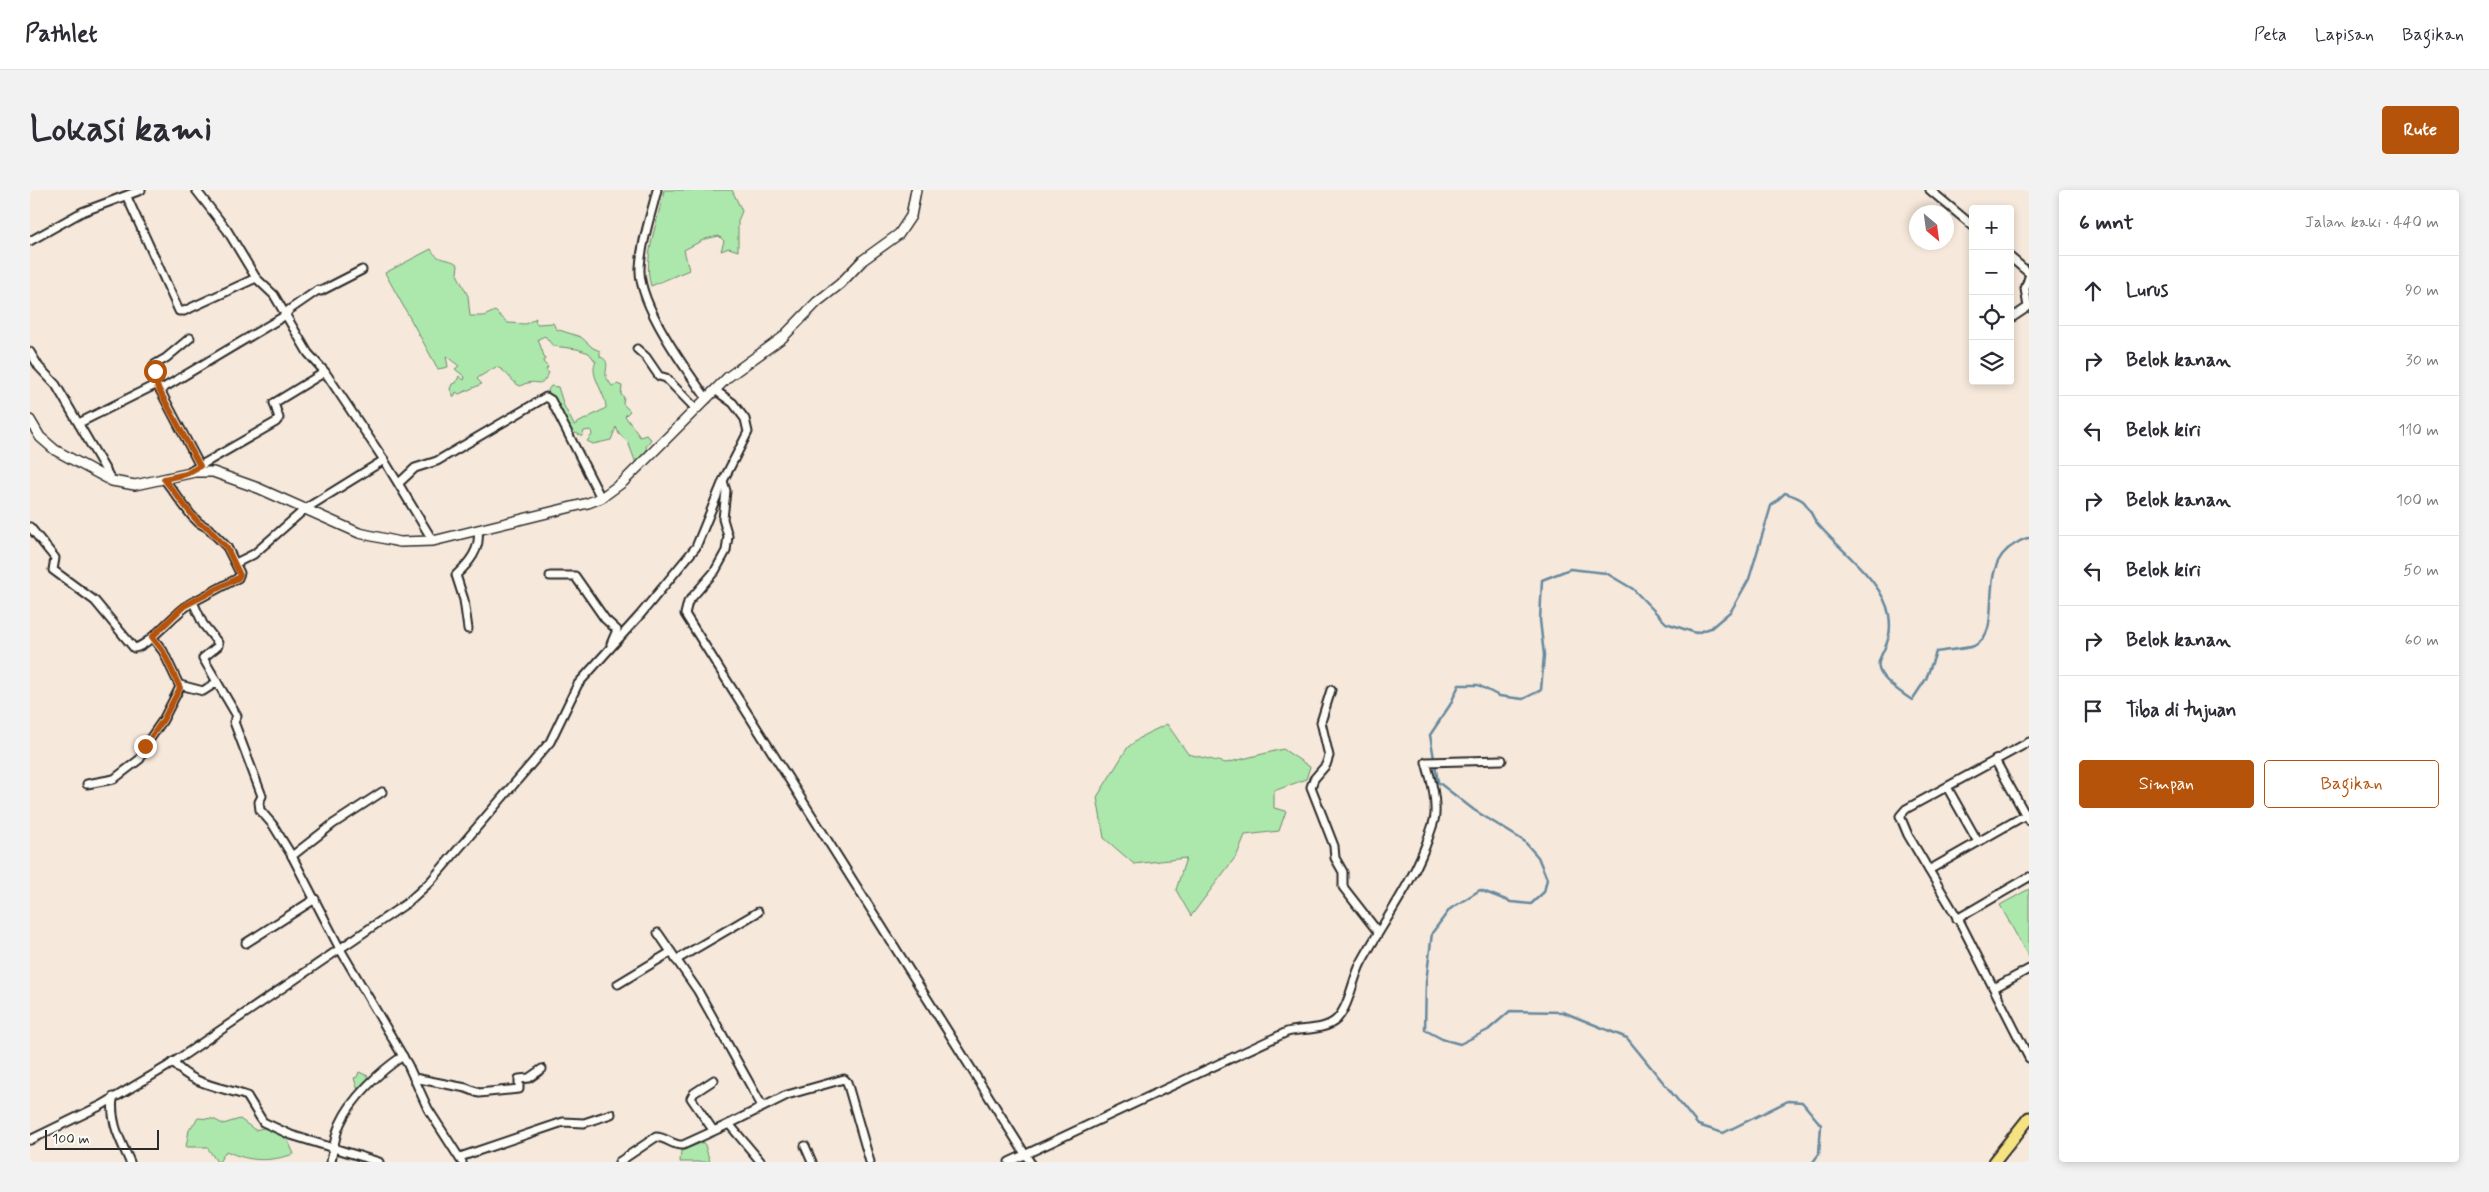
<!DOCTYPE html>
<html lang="id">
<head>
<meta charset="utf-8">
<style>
  body { margin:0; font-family:Mynerve,sans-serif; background:#f2f2f3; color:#2b2b33 }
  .controls { position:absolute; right:15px; top:15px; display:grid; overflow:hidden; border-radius:5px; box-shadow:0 2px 8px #0003 }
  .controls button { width:45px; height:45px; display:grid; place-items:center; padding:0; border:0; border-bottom:1px solid #e1e1e2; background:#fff; color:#2b2b33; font:25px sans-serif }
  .compass { position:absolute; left:1879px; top:15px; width:45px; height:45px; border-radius:50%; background:#fff; box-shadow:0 2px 8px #0003; rotate:151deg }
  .scale { position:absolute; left:15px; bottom:12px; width:114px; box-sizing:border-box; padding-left:5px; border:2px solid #2b2b2b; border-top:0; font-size:14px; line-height:18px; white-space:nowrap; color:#2b2b2b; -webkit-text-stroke:4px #fdfcf7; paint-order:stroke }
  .stop { position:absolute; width:15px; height:15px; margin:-11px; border:4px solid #b45309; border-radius:50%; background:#fff }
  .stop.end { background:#b45309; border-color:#fff; box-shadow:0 1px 5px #0008 }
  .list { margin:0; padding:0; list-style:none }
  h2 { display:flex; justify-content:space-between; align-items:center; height:65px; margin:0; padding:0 20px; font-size:21px }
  h2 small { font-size:16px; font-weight:400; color:#7c7c81 }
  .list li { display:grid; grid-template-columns:32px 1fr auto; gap:15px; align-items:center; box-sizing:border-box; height:70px; padding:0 20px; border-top:1px solid #e1e1e2 }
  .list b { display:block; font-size:19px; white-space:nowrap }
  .list em { font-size:16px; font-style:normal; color:#7c7c81 }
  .actions { display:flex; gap:10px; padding:15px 20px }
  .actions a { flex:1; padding:11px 0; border:1px solid #b45309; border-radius:5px; text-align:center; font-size:18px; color:#b45309 }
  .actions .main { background:#b45309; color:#fff }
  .icon { flex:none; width:28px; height:28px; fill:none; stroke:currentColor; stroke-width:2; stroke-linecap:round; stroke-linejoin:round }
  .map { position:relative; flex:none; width:1999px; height:972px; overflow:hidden; border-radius:5px }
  header { display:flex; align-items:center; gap:30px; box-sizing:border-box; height:70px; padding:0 25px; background:#fff; border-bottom:1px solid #e1e1e2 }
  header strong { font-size:24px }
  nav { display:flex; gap:28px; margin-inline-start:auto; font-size:18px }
  .intro { display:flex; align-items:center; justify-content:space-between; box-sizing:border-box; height:120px; padding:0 30px }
  h1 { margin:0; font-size:35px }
  .button { padding:12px 22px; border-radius:5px; background:#b45309; color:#fff; font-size:18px; font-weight:700 }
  main { display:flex; gap:30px; padding:0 30px }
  aside { flex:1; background:#fff; border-radius:5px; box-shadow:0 2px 8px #0003 }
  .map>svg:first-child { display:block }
  .green { fill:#ace7ac; stroke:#6c896c }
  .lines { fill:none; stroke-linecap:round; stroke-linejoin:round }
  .stream { stroke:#66899f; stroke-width:2.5 }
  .minor-casing { stroke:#2b2b2b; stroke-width:11 }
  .tertiary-casing { stroke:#2b2b2b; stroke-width:12 }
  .primary-casing { stroke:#2b2b2b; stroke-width:15 }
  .minor { stroke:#fdfcf7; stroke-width:7 }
  .tertiary { stroke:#fdfcf7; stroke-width:9 }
  .primary { stroke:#f5e382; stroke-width:11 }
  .route { stroke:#b45309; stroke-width:6 }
</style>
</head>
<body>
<header>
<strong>Pathlet</strong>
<nav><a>Peta</a><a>Lapisan</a><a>Bagikan</a></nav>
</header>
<div class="intro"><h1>Lokasi kami</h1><a class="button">Rute</a></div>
<main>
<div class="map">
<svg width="1999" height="972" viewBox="0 0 1999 972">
  <rect width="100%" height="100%" fill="#f6e8da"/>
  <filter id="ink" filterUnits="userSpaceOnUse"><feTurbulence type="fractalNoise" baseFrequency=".02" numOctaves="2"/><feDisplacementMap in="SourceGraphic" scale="10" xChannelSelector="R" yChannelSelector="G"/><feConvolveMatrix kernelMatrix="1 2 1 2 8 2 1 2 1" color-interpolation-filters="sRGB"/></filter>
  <g filter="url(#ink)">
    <g class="green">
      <path d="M 634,0 L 702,0 L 712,21 L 708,31 L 708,61 L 699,58 L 691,61 L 694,51 L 689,46 L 675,49 L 654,60 L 659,80 L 621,96 C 612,68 629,29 634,0 Z"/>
      <path d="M 401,59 C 408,73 420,67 428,75 L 427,84 L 438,106 L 440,126 L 454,126 L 465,121 L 478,133 L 496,134 L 506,128 L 505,132 L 508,134 L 523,133 L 526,139 L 551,147 L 563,158 L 570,161 L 570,167 C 581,170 575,179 576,187 L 582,196 L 587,194 L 592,196 L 591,205 L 594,207 L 593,214 L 600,221 L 595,226 L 610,247 L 616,245 L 621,249 L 616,257 L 618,264 L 607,276 L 598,252 L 589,244 L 586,237 L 581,250 L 563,254 L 557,251 L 562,245 L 561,240 L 554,241 L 552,246 L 546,243 L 541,245 L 519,204 L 518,200 L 521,196 L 528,197 L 534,216 L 544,235 L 576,218 C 576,203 558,184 566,172 L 559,163 L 547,159 L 523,156 L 515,146 L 508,149 L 515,169 L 513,172 L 518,177 L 516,180 L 519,183 C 510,199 509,190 498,193 C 495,193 493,195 490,196 C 480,191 477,180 466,177 L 449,187 L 447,189 L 452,194 L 429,204 L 426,202 L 424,207 L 420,199 L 422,194 L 426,193 L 429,186 L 434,190 L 435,187 L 425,179 L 429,176 L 416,166 L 418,177 L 408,179 L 355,83 Z"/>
      <path d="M 1137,534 L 1158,564 L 1196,573 L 1253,559 L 1280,577 L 1276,589 L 1244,601 L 1244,618 L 1256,621 L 1249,641 L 1215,645 L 1207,665 L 1161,726 L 1146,700 L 1156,668 L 1104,674 L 1074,648 L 1067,607 L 1098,557 L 1114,545 Z"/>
      <path d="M 1999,699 L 1999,768 L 1970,715 Z"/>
      <path d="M 329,882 L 338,886 L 340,894 L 329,904 L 324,888 L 327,887 Z"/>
      <path d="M 168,928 L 183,929 L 193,934 L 210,929 L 225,940 L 241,936 L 256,946 L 264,964 C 239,972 220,972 196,961 L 189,972 L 187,972 L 177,957 L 156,957 L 159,940 Z"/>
      <path d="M 674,952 L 680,972 L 650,972 L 651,961 Z"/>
    </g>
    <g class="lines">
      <path class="stream" d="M 1783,972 L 1789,964 L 1791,935 L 1772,912 L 1758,911 L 1693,943 L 1668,935 L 1597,848 L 1533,822 L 1480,821 L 1458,840 L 1430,854 L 1412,849 L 1395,840 L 1396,792 L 1402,743 L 1420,719 L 1450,700 L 1481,712 L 1501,714 L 1514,702 L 1517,689 L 1508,667 L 1494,651 L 1444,620 L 1408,592 L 1400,545 L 1420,515 L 1429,495 L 1448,495 L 1469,506 L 1493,509 L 1511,500 L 1514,465 L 1510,430 L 1512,390 L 1540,379 L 1576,383 L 1603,399 L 1636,433 L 1666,443 L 1681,438 L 1701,421 L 1719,389 L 1741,316 L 1755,303 C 1761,305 1768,307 1773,311 C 1779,316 1782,327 1787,333 C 1808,359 1854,391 1859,425 C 1867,473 1818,468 1882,510 L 1896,489 L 1906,462 C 1916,460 1936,459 1944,456 C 1977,440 1943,377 1985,354 C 1990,351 1994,348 1999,348"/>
      <defs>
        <g id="minor">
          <path d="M 166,0 L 197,40 L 226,88 L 244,105 L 278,163 L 295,182 L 354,270 L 403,351"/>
          <path d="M 627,0 C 621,25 611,53 610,78 C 608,114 656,180 677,209"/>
          <path d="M 1900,0 L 1943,36"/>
          <path d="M 97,7 L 149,121 L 154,121 L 226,88"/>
          <path d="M 0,51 L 52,22 L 111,0"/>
          <path d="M 1980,67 L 1999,83"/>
          <path d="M 1980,129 L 1998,117 L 1995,99 L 1999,87"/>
          <path d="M 607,159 L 616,167 L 629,186 L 636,188 L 666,219"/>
          <path d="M 0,162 L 9,177 L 26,195 L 82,291"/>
          <path d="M 127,196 L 128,190 L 124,175 L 136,168 L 160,148"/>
          <path d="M 130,200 L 256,125 L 259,120 L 288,100 L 291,101 L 332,80"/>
          <path d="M 49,233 L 125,195 L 129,198 L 170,276"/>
          <path d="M 161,281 L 246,232 L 249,228 L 244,213 L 295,182"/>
          <path d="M 134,289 L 161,325 L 169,333 L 178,338 L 197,357 L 210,383 L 208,388 L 163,412 L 173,434 L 188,453 L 188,456 L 173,468 L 207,526 L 204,532 L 232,606 L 229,612 L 230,620 L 243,635 L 262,666 L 310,759 L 378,875 L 398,919 L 432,972"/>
          <path d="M 693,291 L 696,301 L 693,329 L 698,346 L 696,361 L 685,381 L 658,412 L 655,424 L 1000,972"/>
          <path d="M 369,293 L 385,278 L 407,271 L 516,207 L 521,210 L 571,308"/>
          <path d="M 0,337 L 25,368 L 23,380 L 65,411 L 104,458 C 120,456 145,421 163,412"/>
          <path d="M 206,373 L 224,364 L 275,319 L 354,270"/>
          <path d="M 520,386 L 545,386 L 575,429 L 587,440 L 581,454"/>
          <path d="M 438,439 L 434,410 L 426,385 C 439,373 451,359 448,341"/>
          <path d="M 150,495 L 173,501 L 187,492"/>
          <path d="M 1301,500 L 1291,532 L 1299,566 L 1296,575 L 1284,589 L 1281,597 L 1304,656 L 1305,668 L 1313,682 L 1313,697 L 1348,742"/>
          <path d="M 1999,552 L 1876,619 L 1870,626 L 1878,645 L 1931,734 L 1999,868"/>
          <path d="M 1965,570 L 1999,631"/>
          <path d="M 57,594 L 84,589 L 110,569 L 115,556 L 133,530 L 150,497 L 133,461 L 122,447"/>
          <path d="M 1917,597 L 1948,652"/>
          <path d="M 262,666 L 303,634 L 352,602"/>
          <path d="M 1899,680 L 1999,623"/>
          <path d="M 1927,729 L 1999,687"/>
          <path d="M 628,743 L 668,801 L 732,916"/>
          <path d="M 216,753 L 285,709"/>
          <path d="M 646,770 L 728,722"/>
          <path d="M 588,794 L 641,762"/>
          <path d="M 1964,798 L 1999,779"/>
          <path d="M 143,872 C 161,895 192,897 217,906 L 233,932 L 261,945 L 349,972"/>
          <path d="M 384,888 L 436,898 L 449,903 L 489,899 L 489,889 L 499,888 L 512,879"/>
          <path d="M 83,907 C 80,933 90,949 100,972"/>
          <path d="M 683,940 L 661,908 L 664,903 L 684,890"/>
          <path d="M 0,950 L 72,915 L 138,876 L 377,713 L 400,692 L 520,552 L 548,494 L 610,425 L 666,357 L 693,291 L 718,242 L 715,229 L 703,213 L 685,200"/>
          <path d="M 775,956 L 782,972"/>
          <path d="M 430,967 L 533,932 L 554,933 L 581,924"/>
          <path d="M 301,972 C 303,960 305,945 310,934 C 321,909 350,881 373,866"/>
          <path d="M 589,972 L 626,947 C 636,947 643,956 653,955 L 699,934"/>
          <path d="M 731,972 L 699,934 L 757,905 L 814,889 L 817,892 L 840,972"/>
          <path d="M 979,972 L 1257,842 C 1273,838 1295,841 1307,829 C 1320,814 1322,791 1331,773 C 1354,730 1384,692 1399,646 C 1401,639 1405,631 1405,624 C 1406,605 1401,590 1396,572 L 1472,570"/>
        </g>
        <path id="tertiary" d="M 0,230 L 10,247 L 25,260 L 82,291 L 105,295 L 165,282 L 183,282 L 228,298 L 329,343 L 370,352 L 403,351 L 558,313 L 571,308 L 593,292 L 698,187 L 752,148 L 787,112 L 810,94 L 833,70 L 869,44 L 881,26 L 886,0"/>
        <path id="primary" d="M 1964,972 L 1999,928"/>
      </defs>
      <use href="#minor" class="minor-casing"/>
      <use href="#tertiary" class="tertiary-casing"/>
      <use href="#primary" class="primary-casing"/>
      <use href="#minor" class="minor"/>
      <use href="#tertiary" class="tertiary"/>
      <use href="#primary" class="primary"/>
    </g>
  </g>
  <g class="lines" filter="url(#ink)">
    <path class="route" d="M 115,556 L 133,530 L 150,498 L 133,461 L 122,447 L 154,416 L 208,388 L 210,385 L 197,358 L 178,338 L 169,333 L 162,325 L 134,289 L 156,284 L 170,276 L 127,196 L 128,190 L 125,181"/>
  </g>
</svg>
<div class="controls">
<button>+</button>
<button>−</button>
<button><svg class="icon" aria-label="locate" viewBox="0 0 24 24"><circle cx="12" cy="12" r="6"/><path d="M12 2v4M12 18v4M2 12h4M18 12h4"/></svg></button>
<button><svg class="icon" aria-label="layers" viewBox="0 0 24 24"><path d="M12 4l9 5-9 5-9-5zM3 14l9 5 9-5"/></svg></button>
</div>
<svg class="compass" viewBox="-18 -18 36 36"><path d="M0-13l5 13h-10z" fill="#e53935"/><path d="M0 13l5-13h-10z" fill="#7c7c81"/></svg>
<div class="scale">100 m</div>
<div class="stop" style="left:125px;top:181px"></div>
<div class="stop end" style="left:115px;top:556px"></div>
</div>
<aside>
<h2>6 mnt<small>Jalan kaki · 440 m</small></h2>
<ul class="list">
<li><svg class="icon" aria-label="ahead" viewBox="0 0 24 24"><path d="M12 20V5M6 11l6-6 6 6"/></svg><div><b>Lurus</b></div><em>90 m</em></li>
<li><svg class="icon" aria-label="right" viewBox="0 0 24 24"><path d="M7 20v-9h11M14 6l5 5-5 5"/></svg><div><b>Belok kanan</b></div><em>30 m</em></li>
<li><svg class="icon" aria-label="left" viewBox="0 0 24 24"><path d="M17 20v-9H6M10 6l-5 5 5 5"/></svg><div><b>Belok kiri</b></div><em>110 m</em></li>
<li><svg class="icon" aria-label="right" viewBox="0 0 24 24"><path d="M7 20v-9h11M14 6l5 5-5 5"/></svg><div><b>Belok kanan</b></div><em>100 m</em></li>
<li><svg class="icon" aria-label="left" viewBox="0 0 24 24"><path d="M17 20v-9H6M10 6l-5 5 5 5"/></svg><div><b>Belok kiri</b></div><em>50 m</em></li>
<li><svg class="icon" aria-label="right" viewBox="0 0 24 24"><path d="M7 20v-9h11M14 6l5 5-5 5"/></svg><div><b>Belok kanan</b></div><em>60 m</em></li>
<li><svg class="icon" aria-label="arrive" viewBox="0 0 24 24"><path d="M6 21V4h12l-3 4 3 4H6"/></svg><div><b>Tiba di tujuan</b></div></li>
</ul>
<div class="actions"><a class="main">Simpan</a><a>Bagikan</a></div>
</aside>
</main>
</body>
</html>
